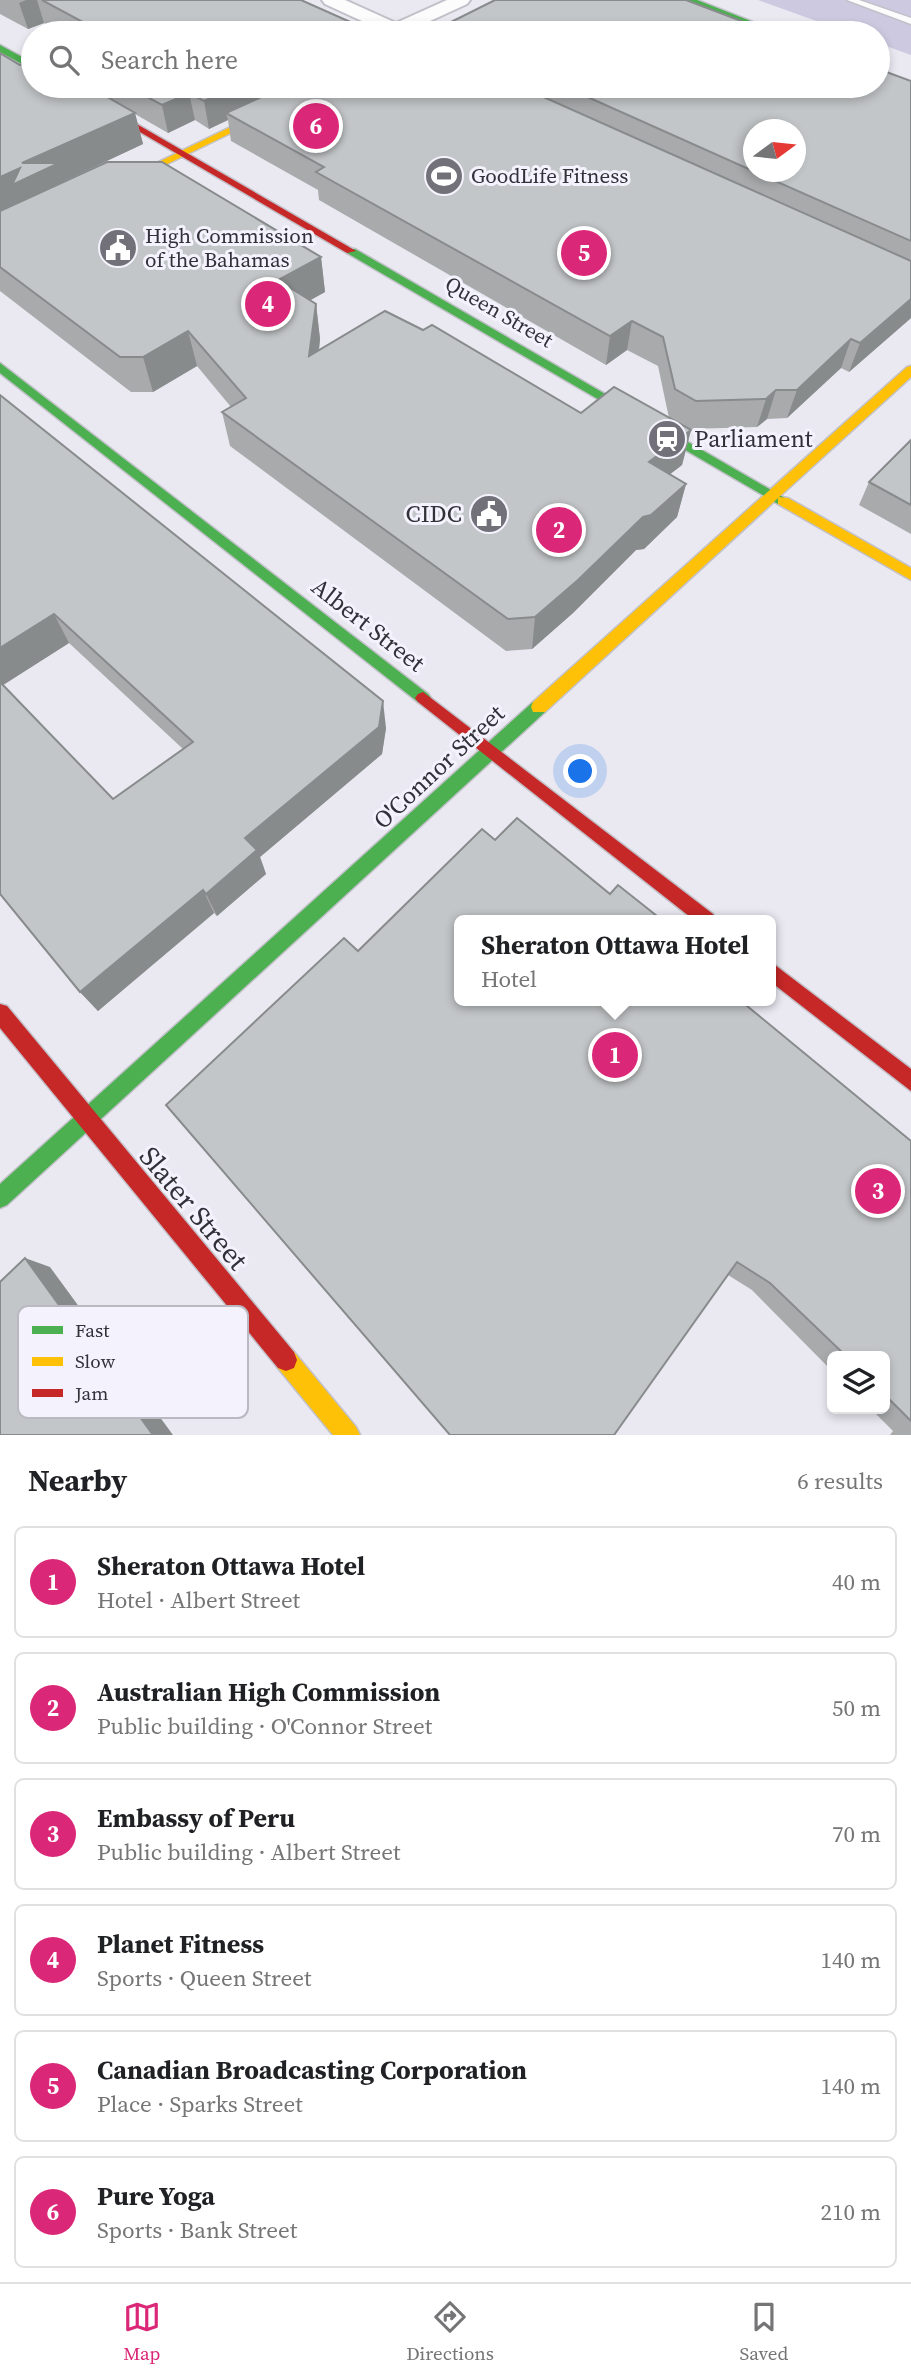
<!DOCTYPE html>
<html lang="en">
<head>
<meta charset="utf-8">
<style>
  body { margin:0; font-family:"Source Serif 4",serif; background:#f2f2f2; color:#202124 }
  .controls { position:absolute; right:21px; bottom:21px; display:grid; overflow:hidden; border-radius:10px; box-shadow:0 4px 10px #0003 }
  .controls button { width:63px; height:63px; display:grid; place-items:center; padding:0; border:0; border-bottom:2px solid #e0e0e0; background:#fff; color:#202124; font:35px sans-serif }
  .compass { position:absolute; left:743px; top:119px; width:63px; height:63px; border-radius:50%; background:#fff; box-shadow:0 4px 10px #0003; rotate:75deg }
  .you { position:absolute; left:581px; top:772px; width:24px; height:24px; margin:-18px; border:5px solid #fff; border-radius:50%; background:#1a73e8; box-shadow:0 0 0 10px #1a73e833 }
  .badge { display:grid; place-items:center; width:46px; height:46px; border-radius:50%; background:#db2777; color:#fff; font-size:23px; font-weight:700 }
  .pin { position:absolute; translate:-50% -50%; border:4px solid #fff; box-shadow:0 2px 7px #0006 }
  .popup { position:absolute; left:454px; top:915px; width:322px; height:91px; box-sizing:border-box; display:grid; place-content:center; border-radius:10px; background:#fff; filter:drop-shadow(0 2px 5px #0005); font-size:23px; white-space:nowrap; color:#757577 }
  .popup b { font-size:26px; color:#202124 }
  .popup::after { content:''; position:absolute; left:50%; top:100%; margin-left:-14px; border:14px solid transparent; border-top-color:#fff }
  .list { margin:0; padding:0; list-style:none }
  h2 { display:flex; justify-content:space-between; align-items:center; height:91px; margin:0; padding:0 28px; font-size:30px }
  h2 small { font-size:23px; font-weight:400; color:#757577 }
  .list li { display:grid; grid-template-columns:46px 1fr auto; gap:21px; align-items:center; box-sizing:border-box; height:112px; margin:0 14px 14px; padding:0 14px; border:2px solid #e0e0e0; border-radius:10px }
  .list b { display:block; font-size:26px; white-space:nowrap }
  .list p { margin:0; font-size:23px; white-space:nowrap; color:#757577 }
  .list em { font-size:23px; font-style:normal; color:#757577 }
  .icon { flex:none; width:38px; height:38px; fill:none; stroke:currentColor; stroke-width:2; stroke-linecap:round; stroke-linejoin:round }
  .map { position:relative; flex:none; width:911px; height:1435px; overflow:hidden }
  .search { position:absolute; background:#fff; box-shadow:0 4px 10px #0003; left:21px; right:21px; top:21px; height:77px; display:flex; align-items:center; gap:18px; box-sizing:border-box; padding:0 24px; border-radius:38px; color:#757577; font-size:26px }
  .sheet { height:847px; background:#fff }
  nav { display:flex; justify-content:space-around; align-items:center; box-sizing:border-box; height:98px; border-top:2px solid #e0e0e0; background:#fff; font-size:19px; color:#757577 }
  nav a { display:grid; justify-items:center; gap:4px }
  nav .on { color:#db2777 }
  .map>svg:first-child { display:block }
  .green { fill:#ccc9e0 }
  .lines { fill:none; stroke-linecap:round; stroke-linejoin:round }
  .lane-casing { stroke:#c2c1c9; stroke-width:3 }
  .street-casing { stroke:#c2c1c9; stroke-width:4 }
  .fast-casing { stroke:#c2c1c9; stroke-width:3 }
  .slow-casing { stroke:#c2c1c9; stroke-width:3 }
  .jam-casing { stroke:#c2c1c9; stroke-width:3 }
  .lane { fill:#fcfcfd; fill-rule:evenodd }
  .street { fill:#fcfcfd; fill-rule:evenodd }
  .fast { fill:#4caf50; fill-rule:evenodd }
  .slow { fill:#ffc107; fill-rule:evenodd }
  .jam { fill:#c62828; fill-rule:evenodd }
  .wall { fill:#a8aaac; fill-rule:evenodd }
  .shaded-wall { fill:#888b8c }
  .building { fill:#c3c6c8; stroke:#888b8c; stroke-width:2 }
  .labels { text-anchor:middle; stroke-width:6; stroke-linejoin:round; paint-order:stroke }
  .far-poi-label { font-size:21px; fill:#323138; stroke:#f4f3fd; text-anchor:start }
  .far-street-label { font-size:21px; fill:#323138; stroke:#f4f3fd }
  .poi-label { font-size:24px; fill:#323138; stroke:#f4f3fd; text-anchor:start }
  .street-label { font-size:24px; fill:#323138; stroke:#f4f3fd }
  .near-street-label { font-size:28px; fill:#323138; stroke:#f4f3fd }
  .key { fill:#f4f3fd; stroke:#bab9c2; stroke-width:2 }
  .key-label { font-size:19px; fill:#323138 }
</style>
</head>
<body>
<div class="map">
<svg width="911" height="1435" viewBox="0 0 911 1435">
  <rect width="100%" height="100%" fill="#eae9f2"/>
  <path class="green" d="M 758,0 L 911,0 L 911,55 L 878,43 L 878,33 L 850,33 Z"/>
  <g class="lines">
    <defs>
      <path id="lane" d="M 847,0 L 859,0 L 911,18 L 911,24 Z"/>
      <path id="street" d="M 322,0 L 345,0 L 396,23 L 447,0 L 470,0 L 467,4 L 404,33 L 388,33 L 325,4 Z"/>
      <g id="fast">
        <path d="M 685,0 L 697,0 L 781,33 L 770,33 Z"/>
        <path d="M 0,45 L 33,63 L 33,70 L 0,52 Z"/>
        <path d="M 347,249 L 355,249 L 790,501 L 788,504 L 778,504 L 347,253 Z"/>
        <path d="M 0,363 L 428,694 L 431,698 L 428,702 L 418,702 L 0,373 Z"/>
        <path d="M 539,701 L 545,702 L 547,707 L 545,712 L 7,1205 L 0,1208 L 0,1184 L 533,702 Z"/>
      </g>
      <g id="slow">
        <path d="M 315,86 L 327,86 L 120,187 L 111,185 Z"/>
        <path d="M 911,366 L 911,377 L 779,497 L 788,498 L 911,568 L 911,580 L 778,504 L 778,498 L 545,712 L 533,712 L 531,707 L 533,702 L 907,367 Z"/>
        <path d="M 286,1349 L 294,1352 L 356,1427 L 360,1435 L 333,1435 L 278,1368 L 275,1360 L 278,1352 Z"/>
      </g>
      <g id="jam">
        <path d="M 61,86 L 71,86 L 356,251 L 347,253 Z"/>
        <path d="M 423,692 L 713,914 L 716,920 L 694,920 L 418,702 L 415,698 L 418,694 Z"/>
        <path d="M 771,962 L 911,1069 L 911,1091 L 771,982 Z"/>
        <path d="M 0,1004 L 7,1006 L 294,1352 L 297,1360 L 294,1368 L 286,1371 L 278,1368 L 0,1028 Z"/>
      </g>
    </defs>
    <use href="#lane" class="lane-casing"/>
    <use href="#street" class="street-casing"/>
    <use href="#fast" class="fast-casing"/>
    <use href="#slow" class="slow-casing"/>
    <use href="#jam" class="jam-casing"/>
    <use href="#lane" class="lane"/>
    <use href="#street" class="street"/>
    <use href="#fast" class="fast"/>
    <use href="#slow" class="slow"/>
    <use href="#jam" class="jam"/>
  </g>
  <g class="wall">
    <path d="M 0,0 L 300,0 L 375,33 L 61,33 L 44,23 L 28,29 L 0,14 Z"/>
    <path d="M 0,53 L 20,65 L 33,86 L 878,86 L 911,81 L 911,318 L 849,372 L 841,368 L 787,418 L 767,419 L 757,427 L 689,429 L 691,430 L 682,465 L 670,474 L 686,484 L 677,517 L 644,549 L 636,550 L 573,613 L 532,649 L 506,651 L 230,446 L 222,412 L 231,407 L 197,366 L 153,392 L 131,392 L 0,291 ZM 135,114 L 168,133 L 195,120 L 209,129 L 228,120 L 231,141 L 318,190 L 319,200 L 606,365 L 627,350 L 658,366 L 669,418 L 581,413 L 319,351 L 320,339 L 316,304 L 310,300 L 325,292 L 321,257 L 64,181 L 143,144 ZM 753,130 L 795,172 L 753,172 Z"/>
    <path d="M 0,395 L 386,728 L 382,754 L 260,857 L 266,874 L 217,916 L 214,913 L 98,1011 L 80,992 L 0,894 ZM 69,643 L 183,749 L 113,799 L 3,685 Z"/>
    <path d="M 911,440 L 911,534 L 859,505 L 869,482 Z"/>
    <path d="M 495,840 L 610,894 L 662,920 L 459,920 L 911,1141 L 911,1435 L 890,1435 L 893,1431 L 871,1409 L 885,1409 L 885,1356 L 832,1356 L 832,1371 L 752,1290 L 728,1275 L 358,951 Z"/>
  </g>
  <g class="shaded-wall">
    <path d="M 26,0 L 37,0 L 44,23 L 28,29 L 19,3 Z"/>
    <path d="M 237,86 L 299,86 L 226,113 L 228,120 L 209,129 L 204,101 Z"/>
    <path d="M 189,93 L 195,120 L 168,133 L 162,105 Z"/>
    <path d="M 135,113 L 143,144 L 64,181 L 69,195 L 0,215 L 0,177 L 22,163 Z"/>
    <path d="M 321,257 L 325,292 L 284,315 L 278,280 Z"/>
    <path d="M 911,299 L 911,318 L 849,372 L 860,343 Z"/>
    <path d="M 316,304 L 320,339 L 314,391 L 309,356 Z"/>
    <path d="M 632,321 L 627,350 L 606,365 L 610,336 Z"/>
    <path d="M 188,331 L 197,366 L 153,392 L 143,357 Z"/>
    <path d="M 851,339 L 841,368 L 787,418 L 797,390 Z"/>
    <path d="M 776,390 L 767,419 L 757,427 L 766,399 Z"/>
    <path d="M 691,430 L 682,465 L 642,496 L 649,462 Z"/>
    <path d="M 686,484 L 677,517 L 644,549 L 636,550 L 573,613 L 532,649 L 535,617 L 643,517 Z"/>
    <path d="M 54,614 L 69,643 L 0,687 L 0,648 Z"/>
    <path d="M 383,701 L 386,728 L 382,754 L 260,857 L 266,874 L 217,916 L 206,894 L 245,838 Z"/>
    <path d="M 203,890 L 214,913 L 98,1011 L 80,992 Z"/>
    <path d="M 25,1258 L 50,1267 L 173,1435 L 153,1435 Z"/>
  </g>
  <g class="building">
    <path d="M 42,0 L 301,0 L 375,33 L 103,33 Z"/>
    <path d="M 495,0 L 686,0 L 773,33 L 429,33 Z"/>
    <path d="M 0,53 L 20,65 L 33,59 L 33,86 L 88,86 L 135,113 L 22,163 L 59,163 L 12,185 L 20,168 L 0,177 Z"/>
    <path d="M 881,70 L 911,81 L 911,241 L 755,172 L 795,172 L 795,130 L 753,130 L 753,171 L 563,86 L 878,86 L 878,72 Z"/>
    <path d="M 127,86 L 237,86 L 204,101 L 189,93 L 162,105 Z"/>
    <path d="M 286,86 L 519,86 L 911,261 L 911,299 L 860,343 L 851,339 L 797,390 L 776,390 L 766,399 L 696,401 L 675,389 L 663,337 L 632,321 L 610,336 L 316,172 L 324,167 L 226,113 Z"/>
    <path d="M 107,162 L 162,162 L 321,257 L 278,280 L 316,304 L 309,356 L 385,311 L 423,330 L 432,325 L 581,413 L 614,387 L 691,430 L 649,462 L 686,484 L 651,515 L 643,517 L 578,580 L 535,617 L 508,619 L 222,412 L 246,398 L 188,331 L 143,357 L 120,357 L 0,267 L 0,211 Z"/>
    <path d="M 0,395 L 383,701 L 379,727 L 245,838 L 257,850 L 206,894 L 203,890 L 80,992 L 0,894 L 0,682 L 113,799 L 193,742 L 54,614 L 0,648 Z"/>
    <path d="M 911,440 L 911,505 L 869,482 Z"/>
    <path d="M 517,818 L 610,894 L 618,885 L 662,920 L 459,920 L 459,1001 L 741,1001 L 911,1141 L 911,1421 L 885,1395 L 885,1356 L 846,1356 L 770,1283 L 737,1262 L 614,1435 L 450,1435 L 166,1105 L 344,938 L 358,951 L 482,829 L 495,840 Z"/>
    <path d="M 25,1258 L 153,1435 L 0,1435 L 0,1282 Z"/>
  </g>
  <defs>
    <symbol id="stadium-disc" viewBox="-11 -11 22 22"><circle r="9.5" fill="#727179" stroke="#f4f3fd"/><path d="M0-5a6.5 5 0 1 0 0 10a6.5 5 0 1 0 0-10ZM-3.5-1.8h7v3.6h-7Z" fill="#fff"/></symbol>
    <symbol id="civic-disc" viewBox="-11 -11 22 22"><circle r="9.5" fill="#727179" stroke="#f4f3fd"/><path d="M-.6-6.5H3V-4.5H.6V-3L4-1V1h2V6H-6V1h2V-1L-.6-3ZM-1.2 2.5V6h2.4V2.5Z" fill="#fff"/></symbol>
    <symbol id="station-disc" viewBox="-11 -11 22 22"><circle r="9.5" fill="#727179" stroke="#f4f3fd"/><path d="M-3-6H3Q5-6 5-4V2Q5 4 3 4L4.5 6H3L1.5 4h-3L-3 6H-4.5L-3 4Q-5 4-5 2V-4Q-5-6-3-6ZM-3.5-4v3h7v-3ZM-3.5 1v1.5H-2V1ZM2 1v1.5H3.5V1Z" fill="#fff"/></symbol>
  </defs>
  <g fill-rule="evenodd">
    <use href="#stadium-disc" x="422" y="154" width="44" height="44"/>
    <use href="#civic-disc" x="96" y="226" width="44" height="44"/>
    <use href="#station-disc" x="645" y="417" width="44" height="44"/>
    <use href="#civic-disc" x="467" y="492" width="44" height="44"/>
  </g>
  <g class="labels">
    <g class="far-poi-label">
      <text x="471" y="183">GoodLife Fitness</text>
      <text x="145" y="243">High Commission<tspan x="145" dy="24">of the Bahamas</tspan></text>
    </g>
    <g class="far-street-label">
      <text transform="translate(499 312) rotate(30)" y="7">Queen Street</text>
    </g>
    <g class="poi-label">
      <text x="694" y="447">Parliament</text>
      <text x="462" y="522" text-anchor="end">CIDC</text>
    </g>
    <g class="street-label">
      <text transform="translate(368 625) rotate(38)" y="8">Albert Street</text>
      <text transform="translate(439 767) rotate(-43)" y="8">O'Connor Street</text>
    </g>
    <g class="near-street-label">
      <text transform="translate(194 1208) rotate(50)" y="10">Slater Street</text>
    </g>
  </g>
  <rect x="18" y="1306" width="230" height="112" rx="10" class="key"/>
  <rect x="32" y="1326" width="31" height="8" fill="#4caf50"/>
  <rect x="32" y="1357" width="31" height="9" fill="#ffc107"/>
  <rect x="32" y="1389" width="31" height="8" fill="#c62828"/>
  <g class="key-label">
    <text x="75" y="1337">Fast</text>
    <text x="75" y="1368">Slow</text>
    <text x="75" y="1400">Jam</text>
  </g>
</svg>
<div class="controls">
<button><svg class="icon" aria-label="layers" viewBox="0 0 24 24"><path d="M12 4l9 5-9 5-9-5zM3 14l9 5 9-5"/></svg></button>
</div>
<svg class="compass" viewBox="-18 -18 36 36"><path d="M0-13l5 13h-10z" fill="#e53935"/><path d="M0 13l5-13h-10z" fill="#757577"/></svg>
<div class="you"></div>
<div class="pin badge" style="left:615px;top:1055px">1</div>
<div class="popup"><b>Sheraton Ottawa Hotel</b>Hotel</div>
<div class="pin badge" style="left:559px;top:530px">2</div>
<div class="pin badge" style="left:878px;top:1191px">3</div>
<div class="pin badge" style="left:268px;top:304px">4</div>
<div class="pin badge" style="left:584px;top:253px">5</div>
<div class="pin badge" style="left:316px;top:126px">6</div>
<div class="search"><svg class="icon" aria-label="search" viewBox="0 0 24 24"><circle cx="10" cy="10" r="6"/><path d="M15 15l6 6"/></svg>Search here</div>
</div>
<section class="sheet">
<h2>Nearby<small>6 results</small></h2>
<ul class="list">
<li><span class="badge">1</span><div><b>Sheraton Ottawa Hotel</b><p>Hotel · Albert Street</p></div><em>40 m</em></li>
<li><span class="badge">2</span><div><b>Australian High Commission</b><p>Public building · O'Connor Street</p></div><em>50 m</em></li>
<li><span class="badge">3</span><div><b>Embassy of Peru</b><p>Public building · Albert Street</p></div><em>70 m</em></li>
<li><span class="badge">4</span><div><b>Planet Fitness</b><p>Sports · Queen Street</p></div><em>140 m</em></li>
<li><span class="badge">5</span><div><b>Canadian Broadcasting Corporation</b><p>Place · Sparks Street</p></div><em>140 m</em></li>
<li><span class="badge">6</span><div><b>Pure Yoga</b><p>Sports · Bank Street</p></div><em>210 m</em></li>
</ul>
</section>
<nav>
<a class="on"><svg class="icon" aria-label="map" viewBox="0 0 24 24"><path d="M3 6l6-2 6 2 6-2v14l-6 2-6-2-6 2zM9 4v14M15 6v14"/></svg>Map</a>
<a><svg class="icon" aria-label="directions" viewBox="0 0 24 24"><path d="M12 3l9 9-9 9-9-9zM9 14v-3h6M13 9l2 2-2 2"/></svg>Directions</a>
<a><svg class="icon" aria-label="saved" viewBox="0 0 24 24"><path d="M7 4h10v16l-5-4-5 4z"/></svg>Saved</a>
</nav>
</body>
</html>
